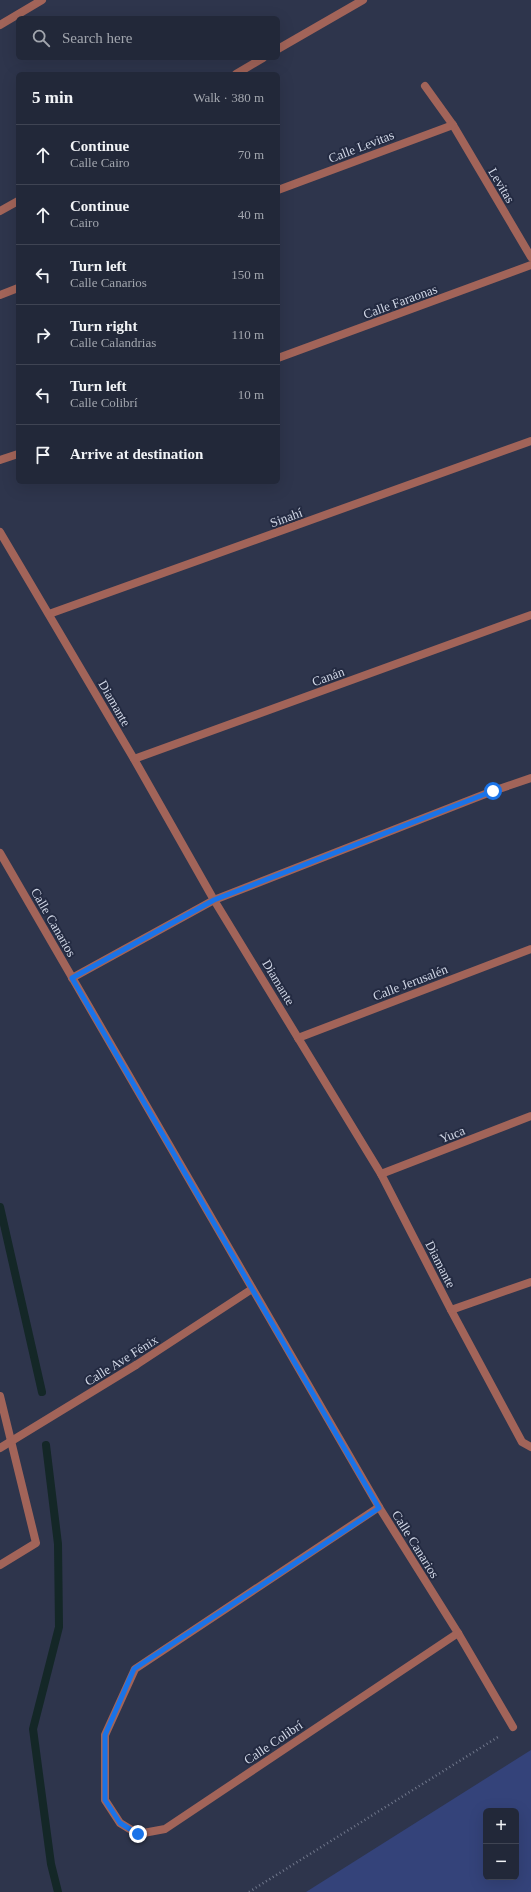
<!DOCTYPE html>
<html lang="en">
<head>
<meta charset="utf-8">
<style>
  body { margin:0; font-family:Georgia,serif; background:#2e3444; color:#f1f3f6 }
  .controls { position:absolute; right:12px; bottom:12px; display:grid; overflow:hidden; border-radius:6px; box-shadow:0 4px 16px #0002 }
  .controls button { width:36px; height:36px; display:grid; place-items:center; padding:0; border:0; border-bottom:1px solid #3f4453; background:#222839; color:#f1f3f6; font:20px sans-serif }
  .stop { position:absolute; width:12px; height:12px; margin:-9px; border:3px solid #1a73e8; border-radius:50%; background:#fff }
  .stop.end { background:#1a73e8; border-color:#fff; box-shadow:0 1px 4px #0008 }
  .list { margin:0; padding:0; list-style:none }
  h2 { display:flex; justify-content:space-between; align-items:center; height:52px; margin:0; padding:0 16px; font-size:17px }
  h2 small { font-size:13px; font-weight:400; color:#a2a6ae }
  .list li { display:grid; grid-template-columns:26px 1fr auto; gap:12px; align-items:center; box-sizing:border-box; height:60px; padding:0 16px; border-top:1px solid #3f4453 }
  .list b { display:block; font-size:15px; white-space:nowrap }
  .list p { margin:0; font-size:13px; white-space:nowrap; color:#a2a6ae }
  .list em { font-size:13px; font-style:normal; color:#a2a6ae }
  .icon { flex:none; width:22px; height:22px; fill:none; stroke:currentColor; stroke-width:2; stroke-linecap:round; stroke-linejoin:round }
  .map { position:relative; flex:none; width:531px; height:1892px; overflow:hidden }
  .search { position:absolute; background:#222839; box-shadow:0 4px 16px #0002; left:16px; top:16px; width:264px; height:44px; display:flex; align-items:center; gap:10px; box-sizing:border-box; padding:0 14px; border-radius:6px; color:#a2a6ae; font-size:15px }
  .panel { position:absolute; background:#222839; box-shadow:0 4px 16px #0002; left:16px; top:72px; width:264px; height:412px; border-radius:6px }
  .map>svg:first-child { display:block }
  .green { fill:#34437a; fill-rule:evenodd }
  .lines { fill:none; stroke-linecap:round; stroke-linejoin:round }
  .stream { stroke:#142727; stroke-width:8 }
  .path { stroke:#72798d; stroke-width:2.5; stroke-dasharray:1 3; stroke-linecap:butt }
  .street { stroke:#a26459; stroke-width:8 }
  .street-bridge { stroke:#a26459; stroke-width:8 }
  .route { stroke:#1a73e8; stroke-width:5 }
  .labels { text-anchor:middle; stroke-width:4; stroke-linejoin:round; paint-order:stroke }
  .street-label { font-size:13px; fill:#d2d8e7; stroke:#242b42 }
</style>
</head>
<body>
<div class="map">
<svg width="531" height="1892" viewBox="0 0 531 1892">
  <rect width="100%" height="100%" fill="#2e354c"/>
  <path class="green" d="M 531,1750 L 531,1892 L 306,1892 ZM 486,1811 L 516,1811 L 516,1877 L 486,1877 Z"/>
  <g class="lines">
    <g class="stream">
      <path d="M 0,1207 L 42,1392"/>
      <path d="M 46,1445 L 58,1544 L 59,1627 L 33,1729 L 51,1864 L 58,1892"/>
    </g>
    <path class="path" d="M 249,1892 L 498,1737"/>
    <g class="street">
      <path d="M 0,25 L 42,0"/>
      <path d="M 278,49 L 363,0"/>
      <path d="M 236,74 L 263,58"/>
      <path d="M 425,86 L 453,125 L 531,257"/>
      <path d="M 278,190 L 453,125"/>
      <path d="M 0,211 L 18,201"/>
      <path d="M 0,295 L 18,288"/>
      <path d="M 278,358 L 531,265"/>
      <path d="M 0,460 L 18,454"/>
      <path d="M 0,532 L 134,759 L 214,900 L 381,1174 L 451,1310 L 522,1442 L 531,1447"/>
      <path d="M 49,614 L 531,441"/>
      <path d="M 134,759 L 531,615"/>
      <path d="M 0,853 L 379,1507 L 458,1633 L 513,1727"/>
      <path d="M 72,978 L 214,900 L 493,791 L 531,778"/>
      <path d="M 298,1038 L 531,949"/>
      <path d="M 381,1174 L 531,1116"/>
      <path d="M 451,1310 L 531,1282"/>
      <path d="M 136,1365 L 252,1289"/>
      <path d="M 0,1396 L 36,1543 L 0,1565"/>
      <path d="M 379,1507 L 135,1669 L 105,1735 L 105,1800 L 120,1823 L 138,1834 L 165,1829 L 458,1633"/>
    </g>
    <path class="street-bridge" d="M 0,1448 L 136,1365"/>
  </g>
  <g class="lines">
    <path class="route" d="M 138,1834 L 120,1823 L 105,1800 L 105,1735 L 134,1669 L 379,1508 L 72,978 L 214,900 L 493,791"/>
  </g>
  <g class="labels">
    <g class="street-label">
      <text transform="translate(361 146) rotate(-21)" y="5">Calle Levitas</text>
      <text transform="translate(502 185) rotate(59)" y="5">Levitas</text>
      <text transform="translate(400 301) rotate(-20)" y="5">Calle Faraonas</text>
      <text transform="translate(286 517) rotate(-20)" y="5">Sinahí</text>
      <text transform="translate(328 676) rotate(-20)" y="5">Canán</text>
      <text transform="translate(115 703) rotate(60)" y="5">Diamante</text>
      <text transform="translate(54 922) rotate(60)" y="5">Calle Canarios</text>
      <text transform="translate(279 982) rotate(59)" y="5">Diamante</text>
      <text transform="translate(410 982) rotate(-21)" y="5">Calle Jerusalén</text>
      <text transform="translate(452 1134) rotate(-21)" y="5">Yuca</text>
      <text transform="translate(441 1264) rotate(63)" y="5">Diamante</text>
      <text transform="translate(121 1360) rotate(-32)" y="5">Calle Ave Fénix</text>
      <text transform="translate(416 1544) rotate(58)" y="5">Calle Canarios</text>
      <text transform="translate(273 1742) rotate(-34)" y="5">Calle Colibrí</text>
    </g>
  </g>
</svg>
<div class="controls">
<button>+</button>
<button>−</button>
</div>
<div class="stop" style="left:493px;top:791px"></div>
<div class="stop end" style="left:138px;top:1834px"></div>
<div class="search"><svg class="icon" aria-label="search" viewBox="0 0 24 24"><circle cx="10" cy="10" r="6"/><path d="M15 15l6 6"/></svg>Search here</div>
<section class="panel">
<h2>5 min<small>Walk · 380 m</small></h2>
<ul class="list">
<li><svg class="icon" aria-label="ahead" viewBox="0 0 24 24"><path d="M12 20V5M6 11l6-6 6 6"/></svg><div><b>Continue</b><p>Calle Cairo</p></div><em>70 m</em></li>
<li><svg class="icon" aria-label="ahead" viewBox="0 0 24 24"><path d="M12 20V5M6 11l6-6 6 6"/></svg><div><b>Continue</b><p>Cairo</p></div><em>40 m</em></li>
<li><svg class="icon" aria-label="left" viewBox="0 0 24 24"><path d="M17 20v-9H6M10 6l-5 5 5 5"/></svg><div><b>Turn left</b><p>Calle Canarios</p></div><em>150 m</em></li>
<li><svg class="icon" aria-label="right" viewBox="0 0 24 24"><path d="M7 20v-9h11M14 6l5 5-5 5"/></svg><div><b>Turn right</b><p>Calle Calandrias</p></div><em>110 m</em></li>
<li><svg class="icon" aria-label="left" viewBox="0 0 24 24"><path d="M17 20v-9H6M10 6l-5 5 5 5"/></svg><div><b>Turn left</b><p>Calle Colibrí</p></div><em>10 m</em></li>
<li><svg class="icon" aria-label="arrive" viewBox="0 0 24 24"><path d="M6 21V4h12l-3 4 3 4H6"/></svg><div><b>Arrive at destination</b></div></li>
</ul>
</section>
</div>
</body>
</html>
